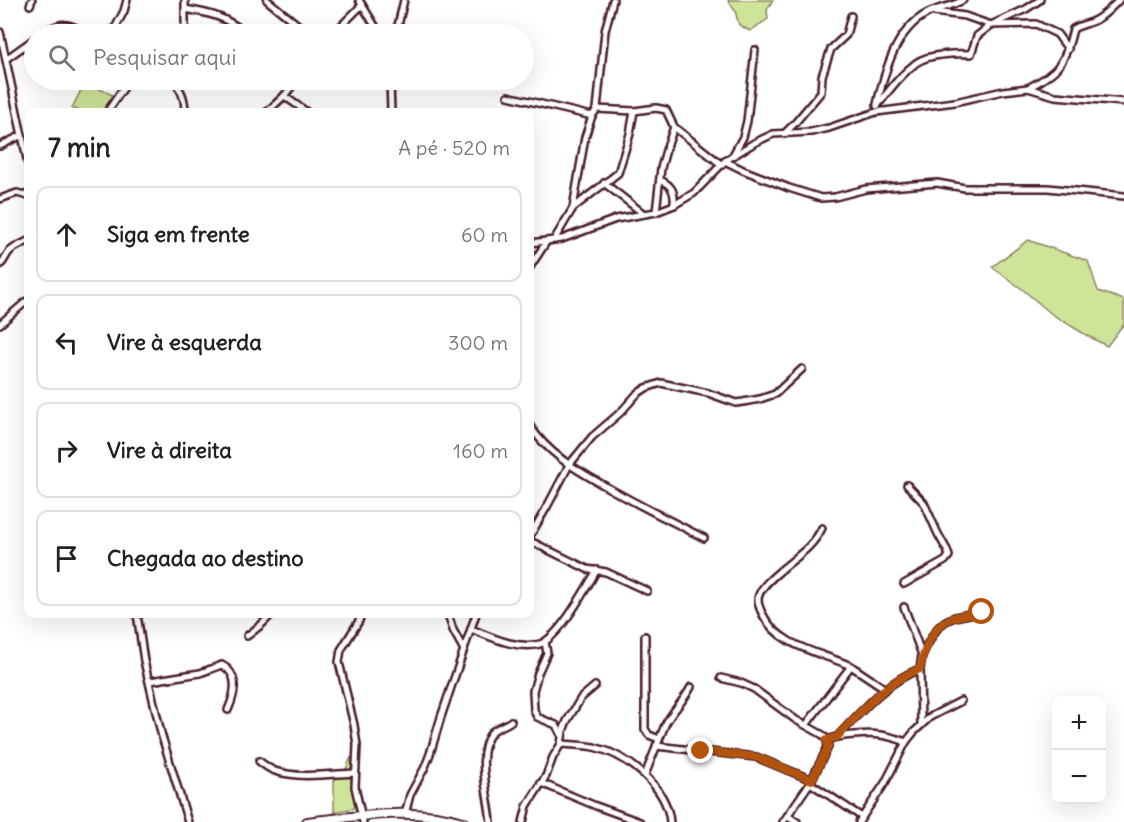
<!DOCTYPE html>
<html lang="pt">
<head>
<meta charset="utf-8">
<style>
  body { margin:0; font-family:Delius,sans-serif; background:#f6f6f6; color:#222 }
  .controls { position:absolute; right:18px; bottom:18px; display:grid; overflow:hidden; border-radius:12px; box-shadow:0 6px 24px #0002 }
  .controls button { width:54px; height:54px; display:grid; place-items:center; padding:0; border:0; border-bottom:2px solid #e0e0e0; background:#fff; color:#222; font:30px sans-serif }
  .stop { position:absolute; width:18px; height:18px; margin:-14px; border:4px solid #b45309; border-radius:50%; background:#fff }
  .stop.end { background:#b45309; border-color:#fff; box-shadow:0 2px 6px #0008 }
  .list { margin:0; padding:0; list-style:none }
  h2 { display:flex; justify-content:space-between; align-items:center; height:78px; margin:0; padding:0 24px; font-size:26px }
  h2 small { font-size:20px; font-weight:400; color:#767676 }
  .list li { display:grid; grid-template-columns:39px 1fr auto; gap:18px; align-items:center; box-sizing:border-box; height:96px; margin:0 12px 12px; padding:0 12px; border:2px solid #e0e0e0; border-radius:12px }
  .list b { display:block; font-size:22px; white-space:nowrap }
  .list em { font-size:20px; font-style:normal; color:#767676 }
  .icon { flex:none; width:33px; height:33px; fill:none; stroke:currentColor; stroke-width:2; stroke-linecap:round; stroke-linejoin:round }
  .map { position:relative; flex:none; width:1124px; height:822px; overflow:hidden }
  .search { position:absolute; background:#fff; box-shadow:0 6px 24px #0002; left:24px; top:24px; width:510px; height:66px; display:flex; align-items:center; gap:15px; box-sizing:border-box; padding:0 21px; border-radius:33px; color:#767676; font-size:22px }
  .panel { position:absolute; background:#fff; box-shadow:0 6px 24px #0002; left:24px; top:108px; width:510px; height:510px; border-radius:12px }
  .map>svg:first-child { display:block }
  .green { fill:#cee499; stroke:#8c8262; stroke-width:1.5 }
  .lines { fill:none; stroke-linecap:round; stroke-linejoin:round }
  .street-casing { stroke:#4a1f2b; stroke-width:10 }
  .secondary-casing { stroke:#4a1f2b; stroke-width:12 }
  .street { stroke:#fff; stroke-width:5 }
  .secondary { stroke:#fff; stroke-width:8 }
  .route { stroke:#b45309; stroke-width:8 }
</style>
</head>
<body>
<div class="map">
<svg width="1124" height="822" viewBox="0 0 1124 822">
  <rect width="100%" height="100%" fill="#fff"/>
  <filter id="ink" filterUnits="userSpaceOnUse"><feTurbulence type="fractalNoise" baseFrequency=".0167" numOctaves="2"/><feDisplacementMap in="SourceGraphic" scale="12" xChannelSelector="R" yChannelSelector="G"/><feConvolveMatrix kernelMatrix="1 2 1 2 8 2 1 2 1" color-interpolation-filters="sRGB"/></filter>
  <g filter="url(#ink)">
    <g class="green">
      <path d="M 728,0 L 773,0 L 767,10 L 768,19 L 750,31 L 739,25 L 735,11 Z"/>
      <path d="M 85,82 L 117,97 L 110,112 L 83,112 L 72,108 Z"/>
      <path d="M 1028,240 L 1088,261 L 1098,291 L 1124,300 L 1124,326 L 1122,326 L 1107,346 L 1086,335 L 1053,315 L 1022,289 L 992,267 Z"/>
      <path d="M 351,757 L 355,808 L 334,812 L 334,782 L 337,772 L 346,769 Z"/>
    </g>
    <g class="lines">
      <defs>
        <g id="street">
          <path d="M 267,0 L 309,34"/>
          <path d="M 359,0 L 380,34"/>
          <path d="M 30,5 L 32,0"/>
          <path d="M 185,9 C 215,14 224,17 248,34"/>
          <path d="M 934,12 L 965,16 L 991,25 L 1036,24 L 1057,34 L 1068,49"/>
          <path d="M 0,32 L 28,164"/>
          <path d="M 41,34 C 65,19 66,24 90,34"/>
          <path d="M 112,34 L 124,11 L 127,0"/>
          <path d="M 185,34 L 185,0"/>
          <path d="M 333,34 L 362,5"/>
          <path d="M 396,34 L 404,0"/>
          <path d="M 6,59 L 34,39"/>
          <path d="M 172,80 C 182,89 185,99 185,112"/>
          <path d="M 390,80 L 391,112"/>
          <path d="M 1028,88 C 1059,72 1065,63 1073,29 C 1079,25 1084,25 1091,22 C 1102,18 1111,8 1119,0"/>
          <path d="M 284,96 L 307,112"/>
          <path d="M 508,96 L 592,116"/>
          <path d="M 877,104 C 885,71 895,30 928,13 C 939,7 952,7 963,0"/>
          <path d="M 877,106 C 889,91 900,75 916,63 C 928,54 956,53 971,54 L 977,36 L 991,25 L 1026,9 L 1040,0"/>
          <path d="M 597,109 L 634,111 L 656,108 L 666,110 L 674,127 L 722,165"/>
          <path d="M 107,112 L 129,80"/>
          <path d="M 267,112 L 284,96 L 297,80"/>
          <path d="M 785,133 L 795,123 L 821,92 L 822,76 L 831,49 L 846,35 L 851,16"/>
          <path d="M 0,146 L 22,135"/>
          <path d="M 733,155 L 743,137 L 747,121 L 755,50"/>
          <path d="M 725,161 L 743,170 L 789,188 L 821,198 L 835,197 L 866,189 L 937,183 L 965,188 L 1048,188 L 1124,196"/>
          <path d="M 660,180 C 672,185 675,192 674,205"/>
          <path d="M 604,183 L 644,214"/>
          <path d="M 0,199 L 17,193 L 28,196"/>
          <path d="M 573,208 L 618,173 L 630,134 L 634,111"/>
          <path d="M 656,212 L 661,168 L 666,150 L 674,127"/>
          <path d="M 554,240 L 573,208 L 585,137 L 592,116 L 597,109 L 605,31 L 613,0"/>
          <path d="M 530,243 L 562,239 L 616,219 L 656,212 L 674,205 L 694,193 L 725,161 L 733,156 L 754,143 L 773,134 L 811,132 L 829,128 L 876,112 L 955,102 L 1003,91 L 1028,88 L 1055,96 L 1124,102"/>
          <path d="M 0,265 C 5,261 5,257 9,252 C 14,247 22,244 28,241"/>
          <path d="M 530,267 L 547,241"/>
          <path d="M 0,324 L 28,300"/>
          <path d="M 530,426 C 548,454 577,470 605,486 C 638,505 671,521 704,538"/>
          <path d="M 822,528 C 813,547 796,557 781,570 C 773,577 759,588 758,599 C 758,604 760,609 762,613 C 778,647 820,652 851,666"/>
          <path d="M 530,536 L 548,505 L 569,465 L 592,437 L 621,412 L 637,394 L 646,388 L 661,383 L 708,393 L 736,403 L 743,402 L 760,399 L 775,394 L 802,369"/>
          <path d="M 530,541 L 581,566 L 587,569 L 606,572 L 647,591"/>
          <path d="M 904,584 L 945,561 L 949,556 L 947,550 L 938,534 L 924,503 L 907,485"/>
          <path d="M 904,607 L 922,655 L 920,669 L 921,724"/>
          <path d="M 137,614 L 144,661 L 161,733 L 188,822"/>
          <path d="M 361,614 L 359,621 L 341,650 L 339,662 L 354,725 L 357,745 L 355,787 L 363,822"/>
          <path d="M 448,614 L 453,630 L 464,650"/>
          <path d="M 471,629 C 491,637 517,650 540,644 C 560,637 586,588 597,570"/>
          <path d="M 247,636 L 261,625 L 272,614"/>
          <path d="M 645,636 L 645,729 L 649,735 L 659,739"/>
          <path d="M 545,642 L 547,653 L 538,673 L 533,691 L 534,710 L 537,717 L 556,725 L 562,736"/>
          <path d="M 922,655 C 940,619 943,618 982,612"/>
          <path d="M 721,678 L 741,683 L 754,689 L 796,720 L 823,735 L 827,740"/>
          <path d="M 150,681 L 200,673 L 222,665 C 240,675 235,694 228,710"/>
          <path d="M 806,725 L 851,666 L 884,688"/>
          <path d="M 837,737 C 864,733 881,732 906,742"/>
          <path d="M 561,744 C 572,745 583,745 594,747 C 627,755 667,786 670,822"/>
          <path d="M 656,746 L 756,757 L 812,780"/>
          <path d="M 259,761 C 264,765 269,769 275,771 C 300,779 330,774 355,773"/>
          <path d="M 645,775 L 665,725 C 672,711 684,701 691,687"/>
          <path d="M 541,783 L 596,806 L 640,822"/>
          <path d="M 810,783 L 862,817"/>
          <path d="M 405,814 L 410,795 L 425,767 L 430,754 L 441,717 L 476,614"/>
          <path d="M 788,816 L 797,822"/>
          <path d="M 491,822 C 489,797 475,754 491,733 C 496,727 505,726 511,721"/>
          <path d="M 523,822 L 527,806 L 546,776 L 553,757 L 561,744 L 563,731 L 567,721 L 581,698 L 595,686"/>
          <path d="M 783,822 L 810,783 L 828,747 L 827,740 L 837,737 C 862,711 885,682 920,669"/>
          <path d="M 859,822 L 885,783 L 906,742 L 914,732 L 930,717 L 961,701"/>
        </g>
        <path id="secondary" d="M 307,822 C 358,816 413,807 463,822"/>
      </defs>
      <use href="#street" class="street-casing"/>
      <use href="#secondary" class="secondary-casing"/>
      <use href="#street" class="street"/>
      <use href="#secondary" class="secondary"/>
    </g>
  </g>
  <g class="lines" filter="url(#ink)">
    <path class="route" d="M 701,751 L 756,757 L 812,780 L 828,747 L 827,740 L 837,737 C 862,711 885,681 920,669 C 922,659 924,651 929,641 C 941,616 957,616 982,612"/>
  </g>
</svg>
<div class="controls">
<button>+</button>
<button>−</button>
</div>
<div class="stop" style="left:982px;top:612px"></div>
<div class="stop end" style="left:701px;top:751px"></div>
<div class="search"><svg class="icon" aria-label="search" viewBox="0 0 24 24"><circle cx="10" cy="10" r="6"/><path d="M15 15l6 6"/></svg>Pesquisar aqui</div>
<section class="panel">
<h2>7 min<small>A pé · 520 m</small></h2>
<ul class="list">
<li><svg class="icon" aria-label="ahead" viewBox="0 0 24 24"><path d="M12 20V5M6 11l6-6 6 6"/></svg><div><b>Siga em frente</b></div><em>60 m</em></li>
<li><svg class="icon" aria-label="left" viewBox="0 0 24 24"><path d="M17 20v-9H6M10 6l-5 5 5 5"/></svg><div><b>Vire à esquerda</b></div><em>300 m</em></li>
<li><svg class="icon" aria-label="right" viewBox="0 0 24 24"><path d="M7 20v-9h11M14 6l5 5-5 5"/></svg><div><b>Vire à direita</b></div><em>160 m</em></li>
<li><svg class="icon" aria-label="arrive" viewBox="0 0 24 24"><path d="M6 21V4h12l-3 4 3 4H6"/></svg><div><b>Chegada ao destino</b></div></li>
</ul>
</section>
</div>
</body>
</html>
